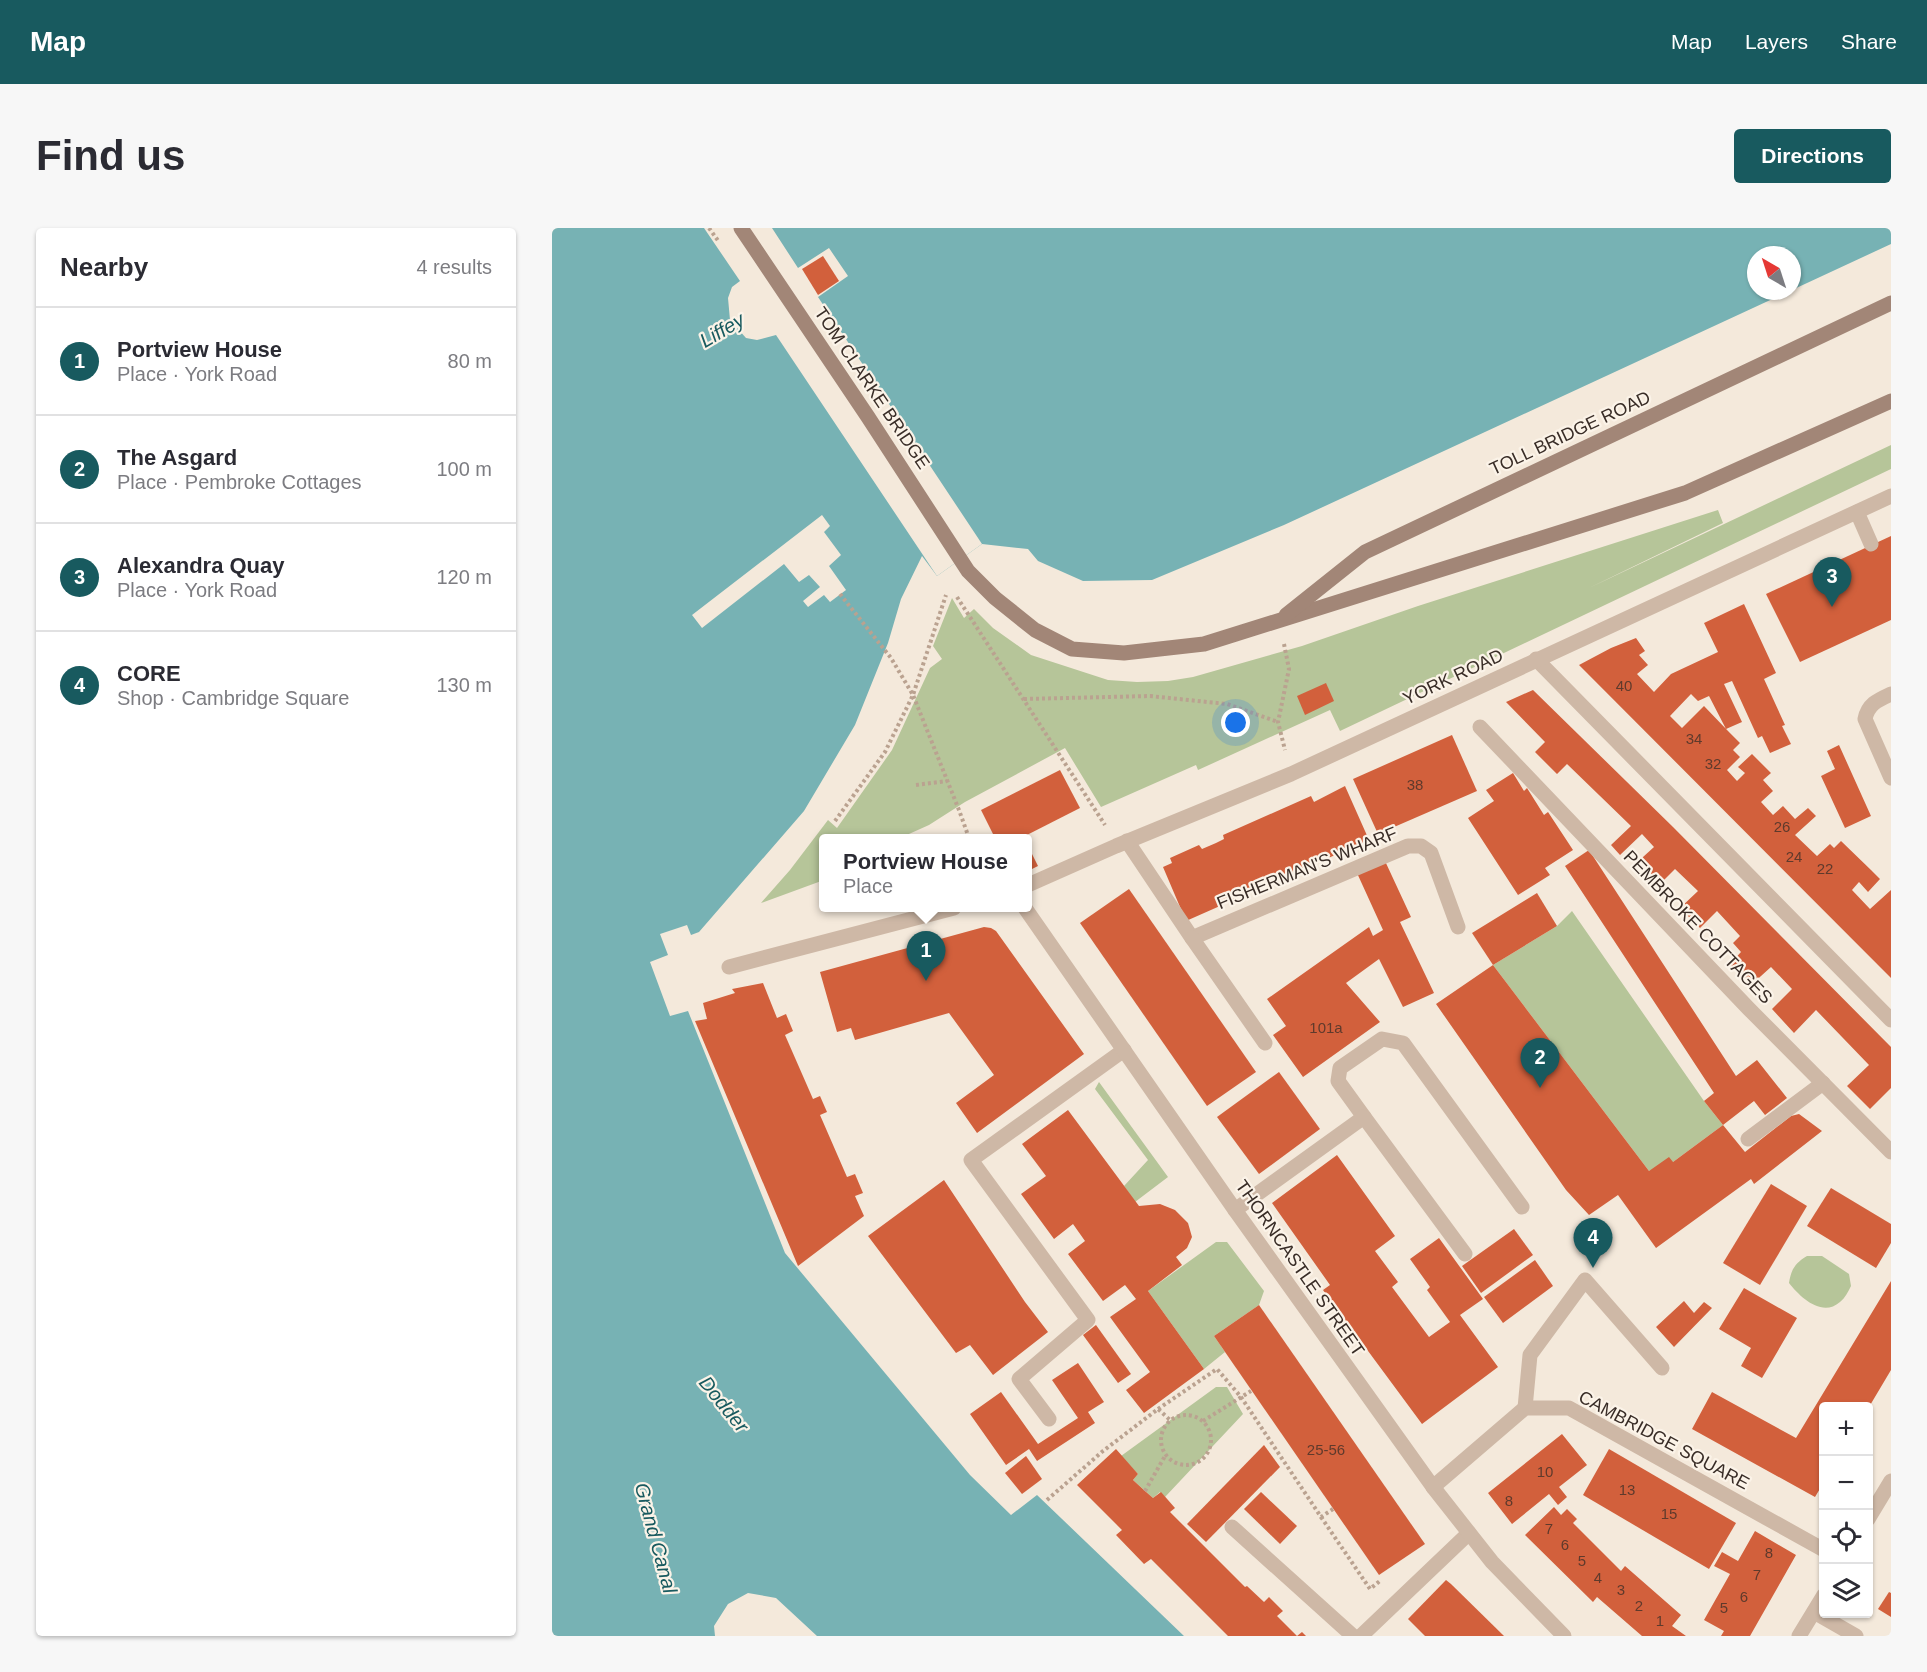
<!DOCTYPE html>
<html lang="en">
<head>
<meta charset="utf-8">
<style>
  body { margin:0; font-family:Arial,sans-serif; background:#f7f7f7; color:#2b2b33 }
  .controls { position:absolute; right:18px; bottom:18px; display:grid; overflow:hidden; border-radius:6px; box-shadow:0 2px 4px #0004 }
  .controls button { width:54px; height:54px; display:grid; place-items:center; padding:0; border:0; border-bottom:2px solid #e1e1e2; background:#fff; color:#2b2b33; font:30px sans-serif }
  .compass { position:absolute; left:1195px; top:18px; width:54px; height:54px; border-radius:50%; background:#fff; box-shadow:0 2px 4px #0004; rotate:321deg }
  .you { position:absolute; left:684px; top:495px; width:21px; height:21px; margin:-15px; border:4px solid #fff; border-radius:50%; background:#1a73e8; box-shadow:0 0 0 9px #1a73e833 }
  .badge { display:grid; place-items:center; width:39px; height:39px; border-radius:50%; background:#185a5f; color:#fff; font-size:20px; font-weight:700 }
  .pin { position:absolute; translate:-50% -50px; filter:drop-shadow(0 2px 3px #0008) }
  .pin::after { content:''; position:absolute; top:32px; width:21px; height:18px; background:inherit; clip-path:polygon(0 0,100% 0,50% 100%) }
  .popup { position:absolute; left:267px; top:606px; width:213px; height:78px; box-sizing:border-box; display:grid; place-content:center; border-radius:6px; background:#fff; filter:drop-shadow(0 2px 4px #0005); font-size:20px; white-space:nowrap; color:#7c7c81 }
  .popup b { font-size:22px; color:#2b2b33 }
  .popup::after { content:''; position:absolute; left:50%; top:100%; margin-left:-12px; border:12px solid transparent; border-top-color:#fff }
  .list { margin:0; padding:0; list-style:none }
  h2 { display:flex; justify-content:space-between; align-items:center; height:78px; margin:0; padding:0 24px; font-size:26px }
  h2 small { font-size:20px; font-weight:400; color:#7c7c81 }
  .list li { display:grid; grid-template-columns:39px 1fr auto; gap:18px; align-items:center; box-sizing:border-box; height:108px; padding:0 24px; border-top:2px solid #e1e1e2 }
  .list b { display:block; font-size:22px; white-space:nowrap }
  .list p { margin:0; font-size:20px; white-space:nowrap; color:#7c7c81 }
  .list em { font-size:20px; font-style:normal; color:#7c7c81 }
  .icon { flex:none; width:33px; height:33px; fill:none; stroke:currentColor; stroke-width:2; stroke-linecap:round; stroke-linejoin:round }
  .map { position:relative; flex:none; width:1339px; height:1408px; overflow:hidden; border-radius:6px }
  header { display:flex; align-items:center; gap:36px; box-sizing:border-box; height:84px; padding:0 30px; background:#185a5f; color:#fff }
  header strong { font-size:28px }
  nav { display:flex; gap:33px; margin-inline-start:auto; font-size:21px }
  .intro { display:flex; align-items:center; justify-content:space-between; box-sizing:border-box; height:144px; padding:0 36px }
  h1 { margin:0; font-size:42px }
  .button { padding:15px 27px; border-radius:6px; background:#185a5f; color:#fff; font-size:21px; font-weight:700 }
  main { display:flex; gap:36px; padding:0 36px }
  aside { flex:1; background:#fff; border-radius:6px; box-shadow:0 2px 4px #0004 }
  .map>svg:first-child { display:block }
  .green { fill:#b6c599 }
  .water { fill:#77b2b4 }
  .pier { fill:#f4e9db }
  .building { fill:#d2603c }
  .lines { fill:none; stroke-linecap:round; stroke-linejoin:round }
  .path { stroke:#baa290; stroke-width:4; stroke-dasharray:3 3; stroke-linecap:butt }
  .service { stroke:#ceb8a6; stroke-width:15 }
  .minor { stroke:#ceb8a6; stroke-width:15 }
  .secondary { stroke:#a28677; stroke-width:15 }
  .labels { text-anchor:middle; stroke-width:4.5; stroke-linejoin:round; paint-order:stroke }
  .number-label { font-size:15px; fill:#5f3a2c }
  .street-label { font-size:18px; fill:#392d27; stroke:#fbf3e8 }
  .water-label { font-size:20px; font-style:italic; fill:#185a5f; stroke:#fbf3e8 }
</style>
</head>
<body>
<header>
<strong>Map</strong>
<nav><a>Map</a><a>Layers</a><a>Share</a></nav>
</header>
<div class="intro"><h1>Find us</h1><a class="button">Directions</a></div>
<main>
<aside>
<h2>Nearby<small>4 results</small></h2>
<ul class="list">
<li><span class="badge">1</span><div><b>Portview House</b><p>Place · York Road</p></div><em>80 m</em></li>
<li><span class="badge">2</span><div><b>The Asgard</b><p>Place · Pembroke Cottages</p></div><em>100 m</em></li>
<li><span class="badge">3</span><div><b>Alexandra Quay</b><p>Place · York Road</p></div><em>120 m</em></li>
<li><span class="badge">4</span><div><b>CORE</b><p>Shop · Cambridge Square</p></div><em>130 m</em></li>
</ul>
</aside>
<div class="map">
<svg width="1339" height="1408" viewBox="0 0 1339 1408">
  <rect width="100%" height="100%" fill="#f4e9db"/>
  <g class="green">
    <path d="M 1339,217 L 1339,241 L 788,503 L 778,482 L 646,542 L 644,537 L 549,579 L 513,520 L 413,574 L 377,597 L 348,610 L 272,610 L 272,652 L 209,675 L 238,642 L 276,592 L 285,600 L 340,522 L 378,440 L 390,431 L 381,418 L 400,370 L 412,390 L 422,381 L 441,400 L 479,427 L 556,452 L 585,454 L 616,453 L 641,449 L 750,418 L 866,378 L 1166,282 L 1171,295 L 1037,360 Z"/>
    <path d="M 1020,683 L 1152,873 L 1171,897 L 1121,934 L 1097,943 L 941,737 L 1005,698 Z"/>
    <path d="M 547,854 L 616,949 L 583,974 L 572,958 L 596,932 L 543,861 Z"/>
    <path d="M 664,1014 L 675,1014 L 712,1063 L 707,1077 L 662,1108 L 673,1124 L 652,1141 L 596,1063 Z"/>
    <path d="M 1255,1028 L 1270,1028 L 1297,1046 L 1299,1058 C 1296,1064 1293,1070 1288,1074 C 1270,1090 1248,1069 1237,1055 C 1239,1042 1243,1035 1255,1028 Z"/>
    <path d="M 664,1159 L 675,1159 L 691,1186 L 613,1269 L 608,1264 L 601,1270 L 581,1252 L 586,1246 L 569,1228 Z"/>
  </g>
  <path class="water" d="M 0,0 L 1339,0 L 1339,16 L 1240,62 L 1240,27 L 1204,27 L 1204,63 L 1238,63 L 732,297 L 600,352 L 531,353 L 486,333 L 476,321 L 430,316 L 385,348 L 370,328 L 349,371 L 336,415 L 303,497 L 252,583 L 147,704 L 139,707 L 135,697 L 108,706 L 116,727 L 98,734 L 118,788 L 136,783 L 233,1025 L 418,1247 L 459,1287 L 485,1267 L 632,1408 L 265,1408 L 224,1370 L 196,1365 L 176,1376 L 162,1398 L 163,1408 L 0,1408 Z"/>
  <g class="pier">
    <path d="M 152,0 L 220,0 L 246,40 L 277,20 L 296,48 L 266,69 L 430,316 L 385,348 L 224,107 L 205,112 L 194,110 L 178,92 L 176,70 L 180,59 L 188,53 Z"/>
    <path d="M 270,287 L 278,298 L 272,304 L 289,327 L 277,338 L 294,362 L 278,374 L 272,367 L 256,379 L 251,373 L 268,359 L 257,347 L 247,354 L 232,336 L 150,400 L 140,387 Z"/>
  </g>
  <g class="building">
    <path d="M 271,28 L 287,53 L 266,67 L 250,41 Z"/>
    <path d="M 1339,308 L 1339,392 L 1248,434 L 1214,366 Z"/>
    <path d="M 1192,376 L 1224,445 L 1212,451 L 1233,497 L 1230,498 L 1239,516 L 1218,525 L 1210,508 L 1206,510 L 1180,453 L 1172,456 L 1190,494 L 1174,501 L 1157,468 L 1146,473 L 1139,466 L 1118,488 L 1130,500 L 1152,478 L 1176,503 L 1188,515 L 1181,522 L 1188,529 L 1175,542 L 1185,553 L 1193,545 L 1186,539 L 1200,526 L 1219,545 L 1211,552 L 1221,563 L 1209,574 L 1221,587 L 1231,578 L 1243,591 L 1256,580 L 1264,588 L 1243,607 L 1265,628 L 1278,616 L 1282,620 L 1289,613 L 1319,642 L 1328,651 L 1316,664 L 1307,654 L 1300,662 L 1318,681 L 1339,662 L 1339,750 L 1027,437 L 1059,420 L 1084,410 L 1093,423 L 1087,427 L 1096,437 L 1085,446 L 1102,464 L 1119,446 L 1166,424 L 1152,395 Z"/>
    <path d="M 774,455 L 782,473 L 753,487 L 745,468 Z"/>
    <path d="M 981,462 L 1121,599 L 1339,819 L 1339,860 L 1318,881 L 1295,858 L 1317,837 L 1264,782 L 1242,805 L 1220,781 L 1240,761 L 1219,739 L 1199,757 L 1177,737 L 1189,724 L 1181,715 L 1188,708 L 1165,683 L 1148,700 L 1128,680 L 1146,663 L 1123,641 L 1102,662 L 1080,639 L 1102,619 L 1090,606 L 1068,627 L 1059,617 L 1079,598 L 1015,536 L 1005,546 L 983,524 L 993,514 L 954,474 Z"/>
    <path d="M 900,507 L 925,563 L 826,606 L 801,551 Z"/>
    <path d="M 1287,517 L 1319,588 L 1293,600 L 1269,548 L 1283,541 L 1275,523 Z"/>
    <path d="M 508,542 L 528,580 L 469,610 L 443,610 L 429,582 Z"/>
    <path d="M 961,545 L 972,563 L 975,560 L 992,587 L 996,584 L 1021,622 L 993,640 L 998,647 L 966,667 L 916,590 L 942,573 L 934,562 Z"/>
    <path d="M 793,558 L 817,612 L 634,693 L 611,639 L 620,635 L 618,630 L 647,617 L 650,621 L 664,615 L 672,611 L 671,607 L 759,568 L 762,574 Z"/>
    <path d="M 478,622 L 486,638 L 476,643 L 476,624 Z"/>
    <path d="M 1037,622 L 1184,848 L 1205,832 L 1235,870 L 1213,887 L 1202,873 L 1171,897 L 1152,873 L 1162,865 L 1013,638 Z"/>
    <path d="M 833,633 L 859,689 L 848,694 L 882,765 L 851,779 L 827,731 L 794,755 L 828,794 L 751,849 L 721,807 L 734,798 L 715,771 L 817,699 L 821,708 L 831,702 L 805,645 Z"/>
    <path d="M 577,661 L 704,844 L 655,878 L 528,695 Z"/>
    <path d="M 985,665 L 1005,698 L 941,737 L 920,705 Z"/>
    <path d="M 432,699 L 439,700 L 444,703 L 532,826 L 425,905 L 404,875 L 442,847 L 397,785 L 303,812 L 299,800 L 285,804 L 268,744 Z"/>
    <path d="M 941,737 L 1097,943 L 1117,929 L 1121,934 L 1171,897 L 1193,924 L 1239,888 L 1247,886 L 1270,903 L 1202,956 L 1199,951 L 1104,1020 L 1066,967 L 1037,987 L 1014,962 L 884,776 Z"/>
    <path d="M 211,755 L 225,790 L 234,786 L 241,803 L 233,807 L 261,871 L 268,868 L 275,884 L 268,887 L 295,949 L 303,946 L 311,965 L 303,968 L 312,988 L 246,1038 L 143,793 L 155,791 L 151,775 L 183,765 L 180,761 Z"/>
    <path d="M 727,844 L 768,901 L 707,946 L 665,889 Z"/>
    <path d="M 516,882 L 587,978 L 608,976 L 623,982 L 636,995 L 640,1009 L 635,1020 L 624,1029 L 630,1037 L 596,1063 L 652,1141 L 592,1185 L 574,1162 L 598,1144 L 558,1089 L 584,1071 L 573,1057 L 551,1073 L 516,1026 L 533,1013 L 521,996 L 502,1011 L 469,966 L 494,948 L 470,916 Z"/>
    <path d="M 785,927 L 843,1008 L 823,1023 L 846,1054 L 840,1059 L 877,1109 L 898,1094 L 875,1062 L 878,1059 L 858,1031 L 887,1010 L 931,1071 L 908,1087 L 946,1139 L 870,1196 L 771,1062 L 778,1057 L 720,975 Z"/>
    <path d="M 392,952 L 473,1074 L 496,1104 L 441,1147 L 418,1117 L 404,1125 L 316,1008 Z"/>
    <path d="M 1219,956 L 1255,978 L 1208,1057 L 1171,1035 Z"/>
    <path d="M 1279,960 L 1339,996 L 1339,1015 L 1324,1040 L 1255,998 Z"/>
    <path d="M 962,1001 L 981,1027 L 929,1065 L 910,1038 Z"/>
    <path d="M 983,1032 L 1001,1058 L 951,1095 L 932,1069 Z"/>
    <path d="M 1339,1053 L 1339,1142 L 1317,1179 L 1272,1178 L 1272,1254 L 1263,1269 L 1140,1201 L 1160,1164 L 1244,1210 Z"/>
    <path d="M 1192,1060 L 1245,1090 L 1210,1150 L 1189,1138 L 1199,1120 L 1167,1101 Z"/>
    <path d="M 1132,1073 L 1142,1085 L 1152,1074 L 1160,1080 L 1122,1119 L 1104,1099 Z"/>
    <path d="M 707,1077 L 873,1316 L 827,1347 L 662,1108 Z"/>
    <path d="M 544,1097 L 579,1146 L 566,1155 L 531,1107 Z"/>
    <path d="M 526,1135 L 552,1174 L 536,1184 L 543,1195 L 485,1233 L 477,1221 L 454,1237 L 418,1186 L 449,1164 L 486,1216 L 526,1190 L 500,1152 Z"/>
    <path d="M 1010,1206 L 1035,1237 L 1007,1259 L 1015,1269 L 1006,1277 L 997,1266 L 960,1296 L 936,1265 Z"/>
    <path d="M 712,1217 L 728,1239 L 654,1314 L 635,1296 Z"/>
    <path d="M 564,1221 L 586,1246 L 581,1252 L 593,1263 L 601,1270 L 609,1264 L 623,1280 L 618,1284 L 693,1359 L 695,1358 L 712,1374 L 717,1369 L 731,1383 L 725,1388 L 745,1408 L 750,1404 L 754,1408 L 676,1408 L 599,1331 L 592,1336 L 564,1307 L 570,1302 L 525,1257 Z"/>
    <path d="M 1057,1221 L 1184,1295 L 1157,1341 L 1031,1267 Z"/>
    <path d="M 474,1228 L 490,1251 L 470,1266 L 453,1245 Z"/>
    <path d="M 709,1264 L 745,1298 L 728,1316 L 692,1281 Z"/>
    <path d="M 1002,1279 L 1009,1287 L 1015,1281 L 1025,1291 L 1021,1295 L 1069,1343 L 1073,1338 L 1129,1387 L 1120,1398 L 1134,1408 L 1090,1408 L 1045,1369 L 1041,1374 L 973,1307 Z"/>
    <path d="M 1203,1303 L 1244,1327 L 1198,1408 L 1169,1408 L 1172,1403 L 1152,1392 L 1178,1346 L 1162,1338 L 1170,1324 L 1186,1333 Z"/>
    <path d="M 894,1352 L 899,1356 L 952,1408 L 873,1408 L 856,1391 Z"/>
    <path d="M 1337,1364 L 1339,1365 L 1339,1389 L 1326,1381 Z"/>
  </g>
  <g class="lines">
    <g class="path">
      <path d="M 157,0 L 167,14"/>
      <path d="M 288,366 L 339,430 L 361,467 L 407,582 L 417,610"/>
      <path d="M 405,369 L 553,597"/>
      <path d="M 732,416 L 737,441 L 726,494 L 733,522"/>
      <path d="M 472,471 L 598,468 L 675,476 L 726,494"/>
      <path d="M 364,557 L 395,553"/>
      <path d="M 283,593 L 333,524 L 361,467 L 394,367"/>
      <path d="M 606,1181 L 665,1141 L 689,1169 L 769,1289 L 781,1281"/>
      <circle cx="634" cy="1212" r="25"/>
      <path d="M 651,1193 L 699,1163"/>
      <path d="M 593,1263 L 613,1228"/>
      <path d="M 495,1272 L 551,1223 L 606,1181 L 618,1192"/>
      <path d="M 769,1289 L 818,1361 L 829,1352"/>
    </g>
    <g class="service">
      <path d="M 1305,284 L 1319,316"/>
      <path d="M 1339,466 C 1326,472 1316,476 1313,491 L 1339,550"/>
      <path d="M 575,613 L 640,710 L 856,618 L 869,618 L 879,625 L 906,699"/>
      <path d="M 640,710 L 713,815"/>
      <path d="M 812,889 L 786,853 L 788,840 L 830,811 L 851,815 L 970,979"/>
      <path d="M 1196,911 L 1271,855"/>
      <path d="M 683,982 L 812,889 L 913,1026"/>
      <path d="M 973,1180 L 978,1127 L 1033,1052 L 1110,1140"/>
      <path d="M 497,1191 L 467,1151 L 536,1092 L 419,932 L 572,822"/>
      <path d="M 680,1299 L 801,1408"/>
      <path d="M 809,1408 L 917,1305"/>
    </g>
    <g class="minor">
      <path d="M 984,431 L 1339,792"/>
      <path d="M 928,499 L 1197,781 L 1339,924"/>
      <path d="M 476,657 L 564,618 L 739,546 L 1339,268"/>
      <path d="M 473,680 L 683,982 L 881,1259 L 940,1334 L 1012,1408"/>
      <path d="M 177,739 L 402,680"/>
      <path d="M 881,1259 L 973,1180 L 1017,1180 L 1272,1322"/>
      <path d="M 1316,1291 L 1339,1253"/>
      <path d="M 1262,1384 L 1304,1408"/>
      <path d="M 1247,1408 L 1272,1367"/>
    </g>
    <g class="secondary">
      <path d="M 189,0 L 316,189 L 416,343 L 443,370 L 483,402 L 520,421 L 572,425 L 652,416 L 1133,265 L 1339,173"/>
      <path d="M 734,387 L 813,324 L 1339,75"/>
    </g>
  </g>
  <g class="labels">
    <g class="number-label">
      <text x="1072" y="463">40</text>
      <text x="1142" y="516">34</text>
      <text x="1161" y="541">32</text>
      <text x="863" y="562">38</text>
      <text x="1230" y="604">26</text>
      <text x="1242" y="634">24</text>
      <text x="1273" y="646">22</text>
      <text x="774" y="805">101a</text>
      <text x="774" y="1227">25-56</text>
      <text x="993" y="1249">10</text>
      <text x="1075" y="1267">13</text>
      <text x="957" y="1278">8</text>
      <text x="1117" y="1291">15</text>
      <text x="997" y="1306">7</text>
      <text x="1013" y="1322">6</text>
      <text x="1217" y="1330">8</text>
      <text x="1030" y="1338">5</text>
      <text x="1205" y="1352">7</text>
      <text x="1046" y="1355">4</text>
      <text x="1069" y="1367">3</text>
      <text x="1192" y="1374">6</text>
      <text x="1087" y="1383">2</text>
      <text x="1172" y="1385">5</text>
      <text x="1108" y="1398">1</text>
    </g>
    <g class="street-label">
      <text transform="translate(320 160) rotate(56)" y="6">TOM CLARKE BRIDGE</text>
      <text transform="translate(1018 205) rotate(-25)" y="6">TOLL BRIDGE ROAD</text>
      <text transform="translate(901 449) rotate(-25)" y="6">YORK ROAD</text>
      <text transform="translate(755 640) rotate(-22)" y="6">FISHERMAN'S WHARF</text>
      <text transform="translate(1146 699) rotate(46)" y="6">PEMBROKE COTTAGES</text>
      <text transform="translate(748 1040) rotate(55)" y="6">THORNCASTLE STREET</text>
      <text transform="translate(1112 1212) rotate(28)" y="6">CAMBRIDGE SQUARE</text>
    </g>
    <g class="water-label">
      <text transform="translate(170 102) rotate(-31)" y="7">Liffey</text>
      <text transform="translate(172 1176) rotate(51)" y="7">Dodder</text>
      <text transform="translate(104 1310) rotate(75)" y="7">Grand Canal</text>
    </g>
  </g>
</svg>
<div class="controls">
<button>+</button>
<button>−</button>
<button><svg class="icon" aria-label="locate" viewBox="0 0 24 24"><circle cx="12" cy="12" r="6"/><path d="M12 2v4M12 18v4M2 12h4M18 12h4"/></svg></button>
<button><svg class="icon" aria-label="layers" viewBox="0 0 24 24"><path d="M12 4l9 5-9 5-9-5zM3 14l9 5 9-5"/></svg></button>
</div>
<svg class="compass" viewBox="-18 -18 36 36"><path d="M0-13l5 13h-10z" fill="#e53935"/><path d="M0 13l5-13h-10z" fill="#7c7c81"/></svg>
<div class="you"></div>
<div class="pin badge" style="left:374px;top:753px">1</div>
<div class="popup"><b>Portview House</b>Place</div>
<div class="pin badge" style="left:988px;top:860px">2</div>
<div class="pin badge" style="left:1280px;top:379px">3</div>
<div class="pin badge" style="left:1041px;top:1040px">4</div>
</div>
</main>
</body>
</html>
